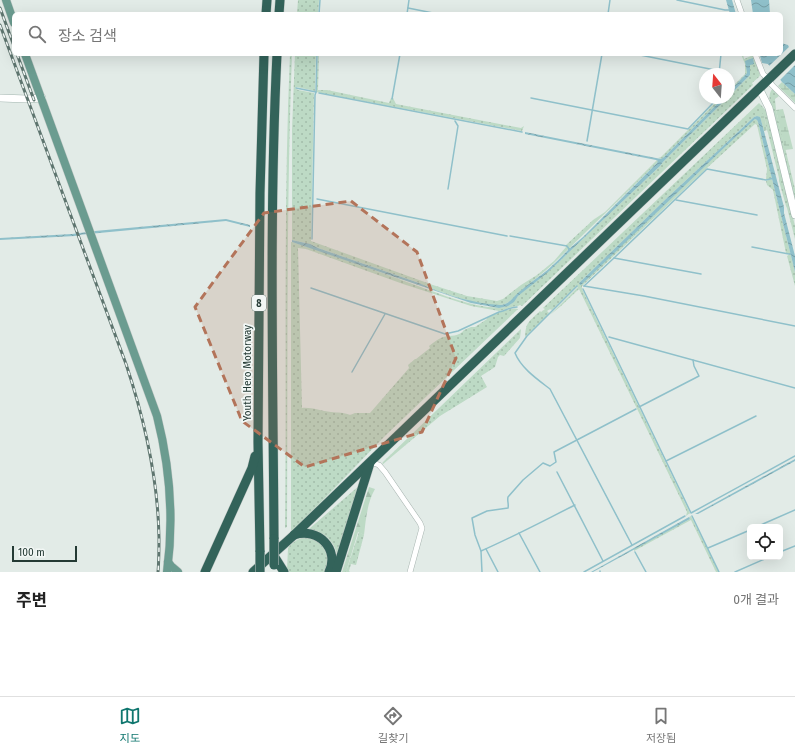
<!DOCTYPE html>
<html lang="ko">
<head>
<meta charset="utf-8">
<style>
  body { margin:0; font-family:"Fira Sans Condensed","Noto Sans KR",sans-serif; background:#f2f2f2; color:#222 }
  .controls { position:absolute; right:12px; bottom:12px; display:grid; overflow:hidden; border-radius:6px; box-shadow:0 4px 16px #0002 }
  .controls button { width:36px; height:36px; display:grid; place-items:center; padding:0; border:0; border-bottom:1px solid #e0e0e0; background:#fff; color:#222; font:20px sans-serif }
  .compass { position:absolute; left:699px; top:68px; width:36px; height:36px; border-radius:50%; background:#fff; box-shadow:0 4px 16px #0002; rotate:343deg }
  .scale { position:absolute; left:12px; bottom:10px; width:65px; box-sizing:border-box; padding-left:4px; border:2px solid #243a34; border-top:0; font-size:11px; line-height:14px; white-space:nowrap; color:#243a34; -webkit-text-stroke:3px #f2f7f5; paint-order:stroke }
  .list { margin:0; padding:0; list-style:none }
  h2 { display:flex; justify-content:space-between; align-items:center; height:52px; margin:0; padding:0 16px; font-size:17px }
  h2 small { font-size:13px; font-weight:400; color:#767676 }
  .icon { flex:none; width:22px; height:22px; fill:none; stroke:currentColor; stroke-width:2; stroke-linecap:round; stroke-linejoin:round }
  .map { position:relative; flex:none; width:795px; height:572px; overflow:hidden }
  .search { position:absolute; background:#fff; box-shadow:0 4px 16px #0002; left:12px; right:12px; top:12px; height:44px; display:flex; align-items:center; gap:10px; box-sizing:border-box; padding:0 14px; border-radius:6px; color:#767676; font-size:15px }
  .sheet { height:124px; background:#fff }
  nav { display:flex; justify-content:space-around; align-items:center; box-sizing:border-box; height:56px; border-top:1px solid #e0e0e0; background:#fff; font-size:11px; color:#767676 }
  nav a { display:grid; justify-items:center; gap:2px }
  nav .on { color:#0f766e }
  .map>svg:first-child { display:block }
  .grass { fill:url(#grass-dots) }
  .forest { fill:url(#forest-firs) }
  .wetland { fill:url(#wetland-marsh) }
  .water { fill:url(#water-waves) }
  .pier { fill:#e2ebe7 }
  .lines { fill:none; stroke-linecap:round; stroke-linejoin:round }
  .stream { stroke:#8fc0ca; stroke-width:1.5 }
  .street-casing { stroke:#a5b2ae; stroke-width:6 }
  .secondary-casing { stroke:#a2b5af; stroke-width:8 }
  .primary-casing { stroke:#c2c8c6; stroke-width:9 }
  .highway-casing { stroke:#c2c8c6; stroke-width:10 }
  .street { stroke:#fff; stroke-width:5 }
  .secondary { stroke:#fff; stroke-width:7 }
  .primary { stroke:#6b9c90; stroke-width:8 }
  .highway { stroke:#33635a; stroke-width:9 }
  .rail-casing { stroke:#5e756f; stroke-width:3 }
  .rail { stroke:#f2f7f5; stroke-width:1.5; stroke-dasharray:4.5; stroke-linecap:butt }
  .highway-bridge-casing { stroke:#c2c8c6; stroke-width:10; stroke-linecap:butt }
  .highway-bridge { stroke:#33635a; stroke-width:9 }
  .marked { fill:#b3745a; fill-opacity:0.2; stroke:#b3745a; stroke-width:3; stroke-dasharray:8 5; stroke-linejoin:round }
  .labels { text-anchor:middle; stroke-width:3.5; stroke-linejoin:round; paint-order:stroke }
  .shield { fill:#f2f7f5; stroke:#62736e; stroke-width:1 }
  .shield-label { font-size:10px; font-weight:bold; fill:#243a34 }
  .street-label { font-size:11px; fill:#243a34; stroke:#f2f7f5 }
</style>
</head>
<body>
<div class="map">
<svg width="795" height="572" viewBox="0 0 795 572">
  <defs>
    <pattern id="grass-dots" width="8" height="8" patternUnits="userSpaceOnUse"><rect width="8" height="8" fill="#bddac5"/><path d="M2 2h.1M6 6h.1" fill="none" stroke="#a2bcaa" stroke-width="1.8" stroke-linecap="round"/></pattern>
    <pattern id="forest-firs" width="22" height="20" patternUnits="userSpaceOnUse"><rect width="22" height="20" fill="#bddac5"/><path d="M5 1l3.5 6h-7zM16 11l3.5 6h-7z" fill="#a2bcaa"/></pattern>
    <pattern id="wetland-marsh" width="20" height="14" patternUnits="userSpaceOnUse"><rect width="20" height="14" fill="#bddac5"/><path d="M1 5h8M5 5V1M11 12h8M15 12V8" fill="none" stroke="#a2bcaa"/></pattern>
    <pattern id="water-waves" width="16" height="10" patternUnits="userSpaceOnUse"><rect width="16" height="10" fill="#8fc0ca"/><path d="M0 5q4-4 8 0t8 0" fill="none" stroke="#759da5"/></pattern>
  </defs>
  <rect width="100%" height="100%" fill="#e2ebe7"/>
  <g class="grass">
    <path d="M 298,0 L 319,0 L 318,14 L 297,14 Z"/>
    <path d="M 290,54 L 292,54 C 286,212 288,369 287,527 L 285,528 C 287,370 283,212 290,54 Z"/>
    <path d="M 295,54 L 316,54 L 315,91 L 297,87 L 295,88 L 298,90 L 314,93 L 311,241 L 433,285 L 467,296 L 497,301 L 503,299 L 521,285 L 537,275 L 554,261 L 566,247 L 566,245 L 593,220 L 605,212 L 657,160 L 658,161 L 657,163 L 553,264 C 542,274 531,282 520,292 C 515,296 511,302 505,304 C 489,310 435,291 419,283 L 318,248 L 310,244 L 292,240 L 292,130 Z"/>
    <path d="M 318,54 L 319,54 L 318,90 L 327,90 L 389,103 L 391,98 L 393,98 L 396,104 L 521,128 L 524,126 L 522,131 L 316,92 Z"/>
    <path d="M 741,54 L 743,54 L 744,59 L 751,56 L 750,54 L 754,54 L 760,75 L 759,77 L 752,83 L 753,85 L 522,306 L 520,305 L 518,306 C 510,306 507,310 499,311 L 471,306 L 403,284 L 306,249 L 298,248 L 302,408 C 311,407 321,411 331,412 C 339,413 343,412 350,415 L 355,413 L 370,413 L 409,368 L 408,365 L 415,359 L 416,359 L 430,348 L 429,346 C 434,342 438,339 443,337 C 451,335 459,337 464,330 L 471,327 L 475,327 L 487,319 L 487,318 C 494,315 512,306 518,309 L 385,436 L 291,533 L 291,242 L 292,242 C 331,254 369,268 407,282 C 433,291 460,303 488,307 C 493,307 499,308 504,307 C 512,306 514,299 520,294 C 535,281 552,270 566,255 L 660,166 L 663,162 L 727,98 L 729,98 L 729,96 L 750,75 L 746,61 L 747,73 L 729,92 L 729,90 L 745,74 L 745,64 Z"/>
    <path d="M 773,88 L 779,96 L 775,99 L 776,110 L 795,189 L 795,208 L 770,103 C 769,97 769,93 773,88 Z"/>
    <path d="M 721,98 L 723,98 L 664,157 L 661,159 L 658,158 L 661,157 L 717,101 Z"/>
    <path d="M 759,103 L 762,106 L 767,112 L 795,226 L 795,239 L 787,208 L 786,206 L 779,181 L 779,178 L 768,133 L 767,130 L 764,115 L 757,114 L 757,116 L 754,117 L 668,197 L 579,283 L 581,284 L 752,121 L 755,119 L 757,120 L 758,122 L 795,272 L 795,286 L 787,256 L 790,254 L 786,253 L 773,190 L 767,185 L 766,181 L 771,179 L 766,179 L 767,169 L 757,125 L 755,124 L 707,168 L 582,286 L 582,289 L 690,513 L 686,516 L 687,512 L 579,289 L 561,306 L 550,315 L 578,287 L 576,287 L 552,310 L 550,309 L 547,311 L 549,313 L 548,315 L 525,337 C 526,321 529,322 540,311 L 541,312 L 545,309 L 543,308 Z"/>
    <path d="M 521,329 L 520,338 L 504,356 L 500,355 L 498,357 L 495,367 L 481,376 L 487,387 L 440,416 L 382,465 L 383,462 Z"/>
    <path d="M 360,485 L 337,554 C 333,539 323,532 309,529 Z"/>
    <path d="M 691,516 L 719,572 L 716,572 L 691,520 L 634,551 L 634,549 L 690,519 L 689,517 Z"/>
    <path d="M 359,532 L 364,535 L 356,565 L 351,564 L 349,571 L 350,572 L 346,572 Z"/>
    <path d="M 310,536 L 327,547 L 328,572 L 289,572 L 287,570 L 288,548 C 294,540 300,538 310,536 Z"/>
  </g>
  <path class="forest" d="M 369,487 L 375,489 C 367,503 366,519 364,535 L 358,532 L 346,572 L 342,572 Z"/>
  <g class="wetland">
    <path d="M 782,82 L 795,94 L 795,103 L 778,86 Z"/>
    <path d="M 783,109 L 793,149 L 785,150 L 776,110 Z"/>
    <path d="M 760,112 L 762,113 L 764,115 L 767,130 L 764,131 C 762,126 762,118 757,116 L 757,114 Z"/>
  </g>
  <g class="water">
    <path d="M 726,0 L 732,0 L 736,14 L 730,14 Z"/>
    <path d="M 751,0 L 769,0 L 770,14 L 753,14 Z"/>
    <path d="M 781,43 L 788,45 L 795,60 L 795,94 L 782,82 L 768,64 L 762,63 L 760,56 L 761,54 L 781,54 Z"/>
    <path d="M 753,58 L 754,64 L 750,65 L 750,75 L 729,96 L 729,92 L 747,73 L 745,61 L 750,59 Z"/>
    <path d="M 723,98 L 727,98 L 663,162 L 660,166 L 566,255 L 560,261 L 547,273 L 518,296 L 514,302 L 508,306 L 499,308 L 471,303 L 292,242 L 292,240 L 310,244 L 318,248 L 419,283 C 440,293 466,301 489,304 C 494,304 500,306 505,304 C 511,302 514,296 519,292 C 526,286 533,281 541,275 C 551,268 559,259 568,250 L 568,248 L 570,248 L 583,237 L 657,163 L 658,161 L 656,160 L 525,134 L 525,132 L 661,159 L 664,157 Z"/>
    <path d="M 757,116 L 760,117 L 761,120 L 784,207 L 784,213 L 795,256 L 795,272 L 758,122 L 757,120 L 755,119 L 725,147 L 581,285 L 580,285 L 579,283 L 668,197 L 754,117 Z"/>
    <path d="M 226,219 L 250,225 L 250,227 L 226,221 L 78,235 L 75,236 L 0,240 L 0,238 L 72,234 L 95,231 Z"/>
    <path d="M 795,459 L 795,461 L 698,514 L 695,514 Z"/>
    <path d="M 689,517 L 690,519 L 593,572 L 591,572 Z"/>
  </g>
  <path class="pier" d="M 790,46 L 795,56 L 795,65 L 779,81 L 768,67 Z"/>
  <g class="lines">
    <g class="stream">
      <path d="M 677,0 L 725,10 L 730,10"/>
      <path d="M 408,8 L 438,14"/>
      <path d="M 319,14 L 320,0"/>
      <path d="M 407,14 L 409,0"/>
      <path d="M 608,14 L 610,0"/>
      <path d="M 635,54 L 720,71"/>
      <path d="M 719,74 L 721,54"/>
      <path d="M 296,88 L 316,92"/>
      <path d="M 319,93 L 522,132"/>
      <path d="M 531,98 L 688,129 L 716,100 L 716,98"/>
      <path d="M 392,99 L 400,54"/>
      <path d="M 587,141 L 602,54"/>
      <path d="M 448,189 L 458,126 L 455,121"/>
      <path d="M 317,199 L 507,236"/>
      <path d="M 676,200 L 757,215"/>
      <path d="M 510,236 L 567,246 L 569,249"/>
      <path d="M 312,239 L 315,95 L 316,92 L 317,54"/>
      <path d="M 752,247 L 789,254 L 791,254"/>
      <path d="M 614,258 L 701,274"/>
      <path d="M 577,286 L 527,336 L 515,353 C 521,368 537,379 550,389 L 632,545"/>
      <path d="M 584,286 L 614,258 L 707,169 L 766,180 L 774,178"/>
      <path d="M 584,286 L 644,296 L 795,326"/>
      <path d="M 311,288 L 445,334 L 458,331 L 499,312 C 505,311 510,307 517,307"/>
      <path d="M 583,289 L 691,513 L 795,456"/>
      <path d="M 609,337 L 795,388"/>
      <path d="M 352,372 L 385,314"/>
      <path d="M 639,407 L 699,376 L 694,366 L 693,360"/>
      <path d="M 666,461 L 756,416"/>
      <path d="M 557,472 L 603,561"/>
      <path d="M 692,516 L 719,572"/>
      <path d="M 756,527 L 795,510"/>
      <path d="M 519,533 L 540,572"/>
      <path d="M 708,548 L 750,530"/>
      <path d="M 486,549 L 498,572"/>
      <path d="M 481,551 C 513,537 543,521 575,505"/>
      <path d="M 635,552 L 646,572"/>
      <path d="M 780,552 L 795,546"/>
      <path d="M 600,571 L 600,572"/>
      <path d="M 482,572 L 481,551 L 475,535 L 472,518 L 487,511 L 508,508 C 509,504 507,501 508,497 L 523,480 L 543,463 L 550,466 L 556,462 L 554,452 L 636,409"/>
      <path d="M 584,572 L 685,516"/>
      <path d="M 735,572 L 769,557"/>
    </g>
    <defs>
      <g id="street">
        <path d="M 737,0 L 742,14"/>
        <path d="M 755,54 L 763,74 L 768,79 L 772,85 L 795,108"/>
        <path d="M 370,462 L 379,465 L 385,472 L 420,523 L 422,528 L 410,572"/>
      </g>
      <g id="secondary">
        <path d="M 759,88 L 769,108 L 795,215"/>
        <path d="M 0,98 L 27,99 L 42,98"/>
      </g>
      <g id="primary">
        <path d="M 6,0 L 14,23"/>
        <path d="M 25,54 L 157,416 C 170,467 174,520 167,572"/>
        <path d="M 168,562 L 171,566 L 178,572"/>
      </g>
      <g id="highway">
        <path d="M 266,14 L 267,0"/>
        <path d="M 279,14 L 280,0"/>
        <path d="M 294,535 C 318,527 340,549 329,572"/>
        <path d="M 274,539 C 273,377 269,215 277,54"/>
        <path d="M 260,552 L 258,442 L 260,193 L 264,54"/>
        <path d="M 274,556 L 284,572"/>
        <path d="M 205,572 L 252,468 L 255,456"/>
        <path d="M 253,572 L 293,536 L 795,54"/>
        <path d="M 336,572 L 370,463"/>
      </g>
    </defs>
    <use href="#street" class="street-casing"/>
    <use href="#secondary" class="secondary-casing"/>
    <use href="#primary" class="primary-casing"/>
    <use href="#highway" class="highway-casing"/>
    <use href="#street" class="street"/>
    <use href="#secondary" class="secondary"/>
    <use href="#primary" class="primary"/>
    <use href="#highway" class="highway"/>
    <defs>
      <g id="rail">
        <path d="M 0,8 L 14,46"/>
        <path d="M 0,25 L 126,364 C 145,421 158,478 159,538 C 159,549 159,561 158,572"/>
        <path d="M 17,54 L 34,100"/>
      </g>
    </defs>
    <use href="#rail" class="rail-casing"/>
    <use href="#rail" class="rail"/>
    <defs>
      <g id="highway-bridge">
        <path d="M 274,539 L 274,565"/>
        <path d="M 260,552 L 260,572"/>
      </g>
    </defs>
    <use href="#highway-bridge" class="highway-bridge-casing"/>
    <use href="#highway-bridge" class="highway-bridge"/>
  </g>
  <path class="marked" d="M 351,201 L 417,252 L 456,358 L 422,432 L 305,467 L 242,421 L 195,307 L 264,213 Z"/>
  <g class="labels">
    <rect class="shield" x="252" y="295" width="14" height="16" rx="3"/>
    <g class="shield-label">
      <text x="259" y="307">8</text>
    </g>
    <g class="street-label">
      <text transform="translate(247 373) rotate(-90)" y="4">Youth Hero Motorway</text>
    </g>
  </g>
</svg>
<div class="controls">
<button><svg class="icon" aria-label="locate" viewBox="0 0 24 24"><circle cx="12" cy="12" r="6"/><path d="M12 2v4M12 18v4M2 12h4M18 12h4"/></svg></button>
</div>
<svg class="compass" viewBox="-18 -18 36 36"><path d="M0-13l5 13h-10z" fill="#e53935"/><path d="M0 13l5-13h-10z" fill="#767676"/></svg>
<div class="scale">100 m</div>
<div class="search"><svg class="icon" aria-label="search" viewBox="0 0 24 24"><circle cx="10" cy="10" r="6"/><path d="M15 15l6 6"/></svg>장소 검색</div>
</div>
<section class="sheet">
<h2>주변<small>0개 결과</small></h2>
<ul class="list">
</ul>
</section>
<nav>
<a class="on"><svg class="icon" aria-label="map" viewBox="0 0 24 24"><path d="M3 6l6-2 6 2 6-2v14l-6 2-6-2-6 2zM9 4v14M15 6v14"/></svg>지도</a>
<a><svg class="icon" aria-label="directions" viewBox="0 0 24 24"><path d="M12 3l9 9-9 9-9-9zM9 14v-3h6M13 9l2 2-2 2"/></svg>길찾기</a>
<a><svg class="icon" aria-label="saved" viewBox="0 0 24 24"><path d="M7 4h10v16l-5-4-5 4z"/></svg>저장됨</a>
</nav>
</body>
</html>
